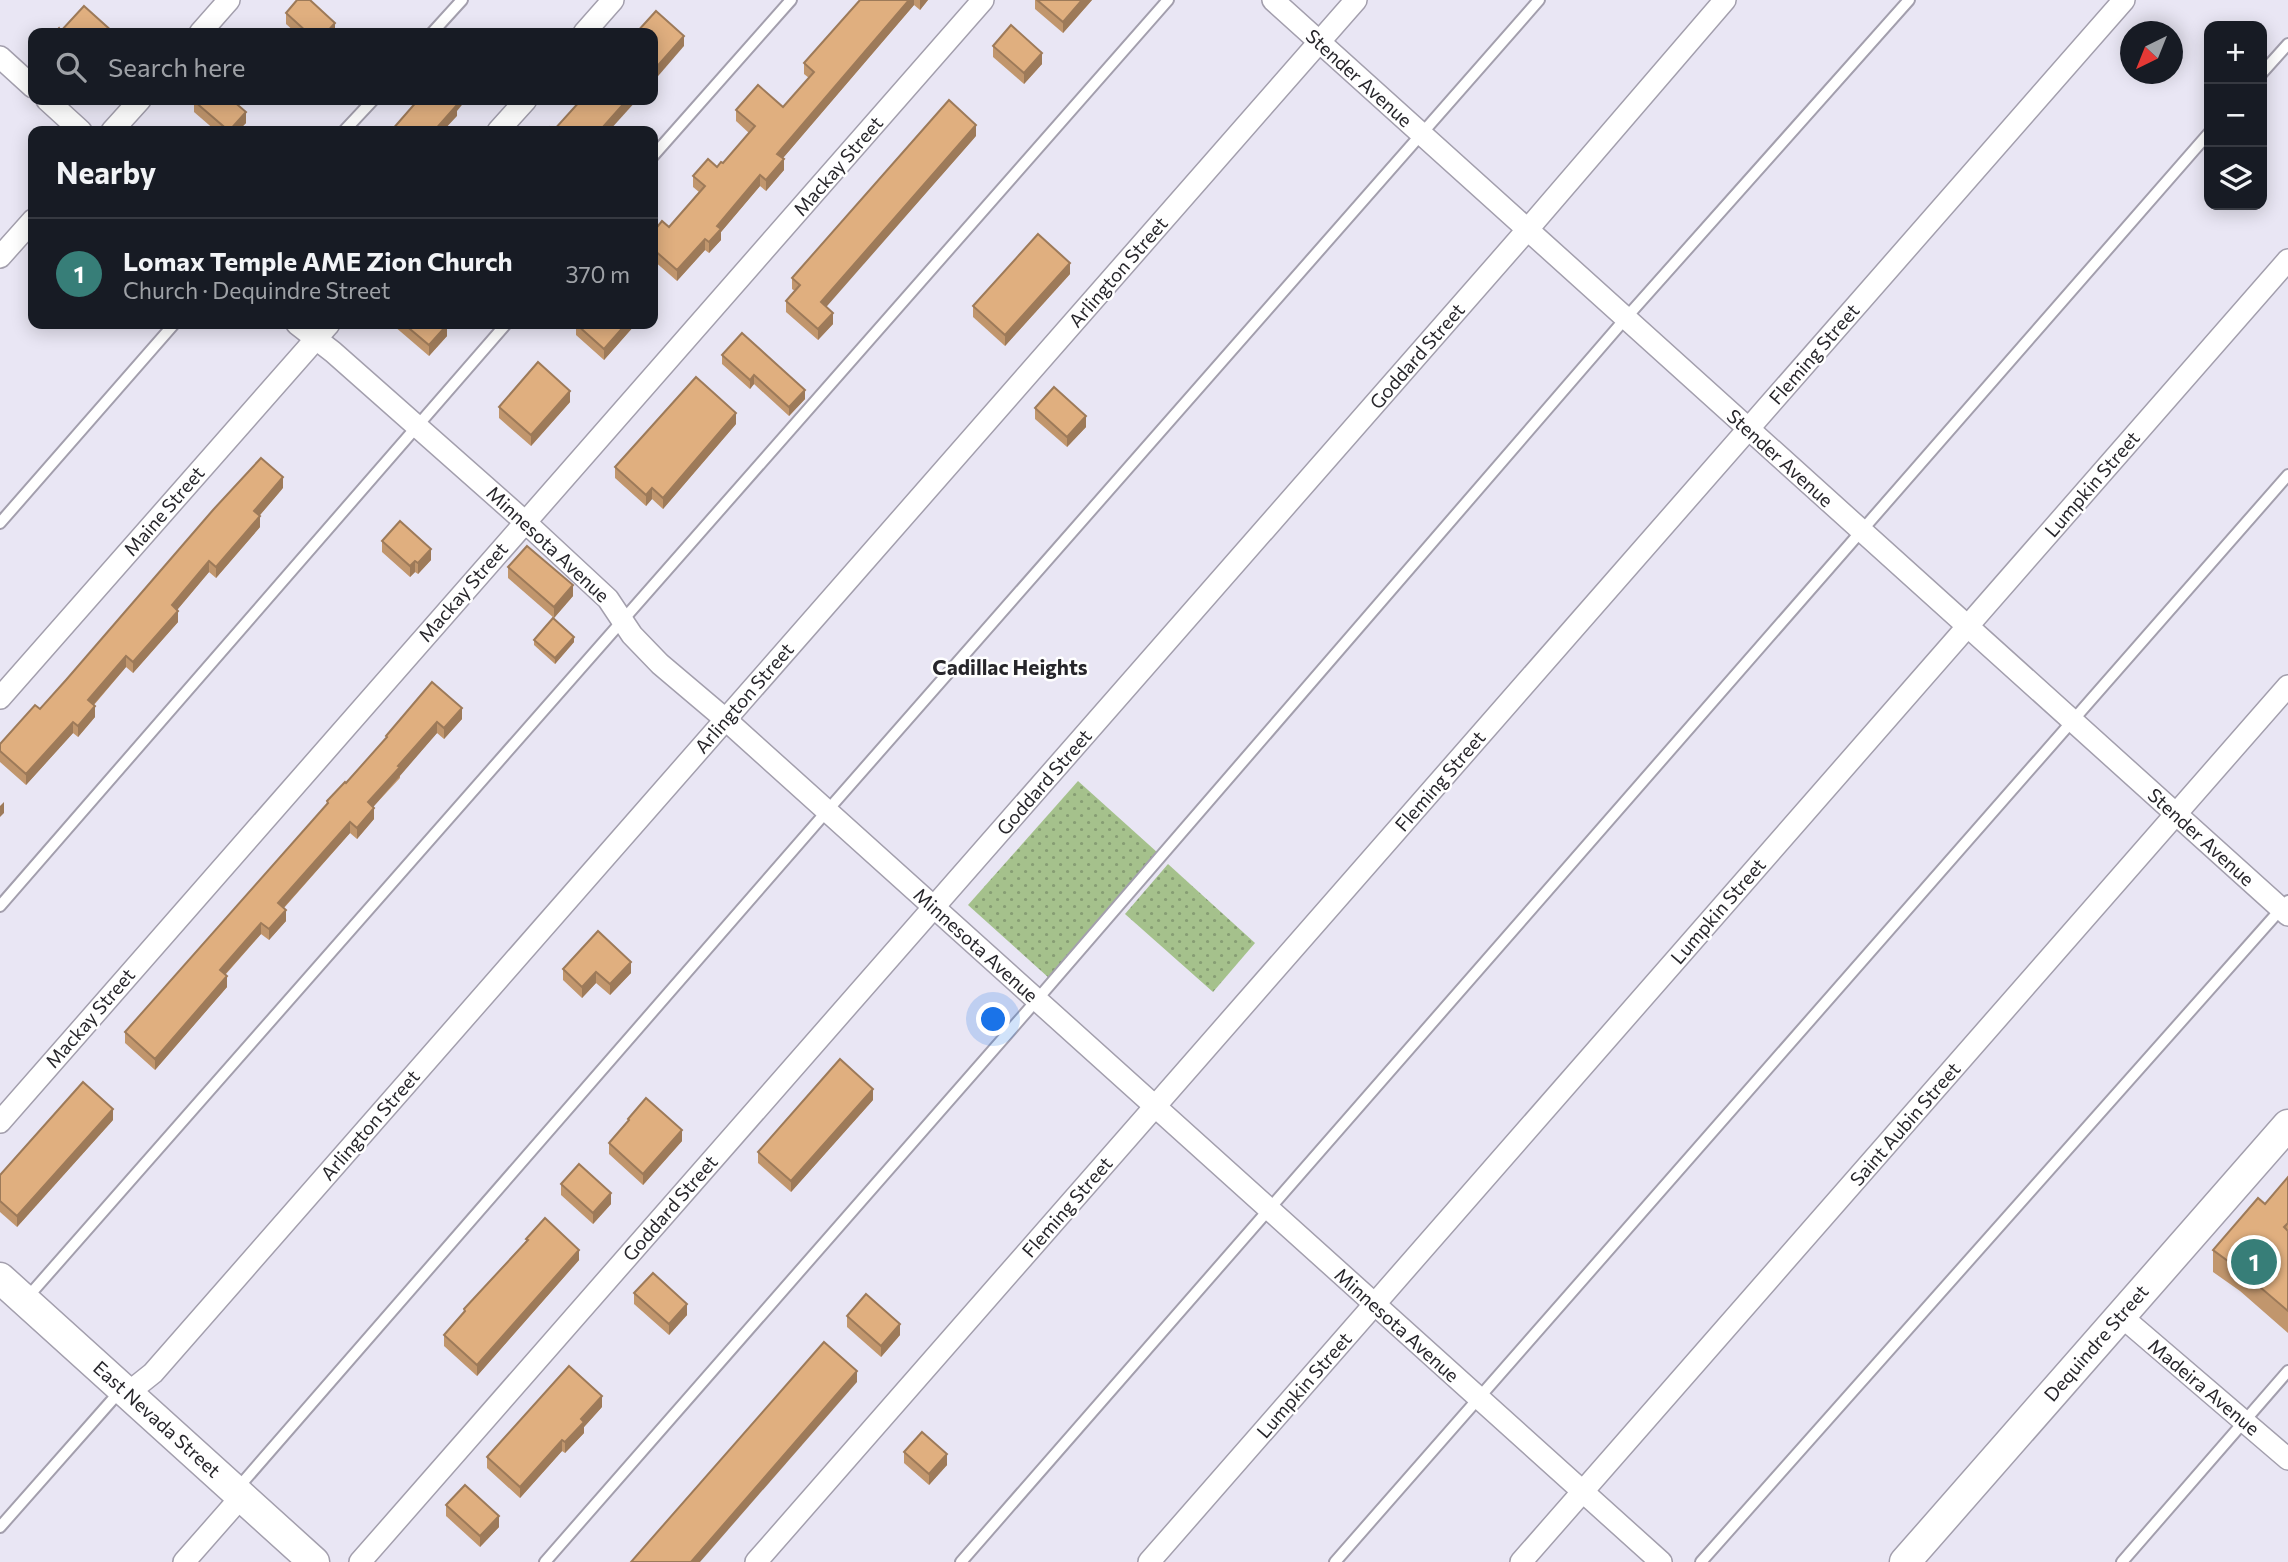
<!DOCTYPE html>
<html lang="en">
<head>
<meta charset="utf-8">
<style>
  body { margin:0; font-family:Commissioner,sans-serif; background:#242831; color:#f1f3f6 }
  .controls { position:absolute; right:21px; top:21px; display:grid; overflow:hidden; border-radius:14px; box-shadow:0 4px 18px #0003 }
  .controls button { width:63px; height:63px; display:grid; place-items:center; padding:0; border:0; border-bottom:2px solid #363941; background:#171b24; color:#f1f3f6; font:35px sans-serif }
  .compass { position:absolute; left:2120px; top:21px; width:63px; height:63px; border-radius:50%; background:#171b24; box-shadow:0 4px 18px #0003; rotate:223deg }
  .you { position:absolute; left:994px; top:1020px; width:24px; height:24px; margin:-18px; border:5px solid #fff; border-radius:50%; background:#1a73e8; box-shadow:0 0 0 10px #1a73e833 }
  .badge { display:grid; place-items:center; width:46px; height:46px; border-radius:50%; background:#377e78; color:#fff; font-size:23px; font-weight:700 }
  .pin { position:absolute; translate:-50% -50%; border:4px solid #fff; box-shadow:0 2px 7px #0006 }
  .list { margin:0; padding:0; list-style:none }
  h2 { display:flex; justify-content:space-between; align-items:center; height:91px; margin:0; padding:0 28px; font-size:30px }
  h2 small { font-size:23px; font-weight:400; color:#9ea1a6 }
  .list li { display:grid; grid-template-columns:46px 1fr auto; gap:21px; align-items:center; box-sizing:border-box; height:112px; padding:0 28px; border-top:2px solid #363941 }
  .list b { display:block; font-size:26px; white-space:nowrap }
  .list p { margin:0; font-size:23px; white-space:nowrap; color:#9ea1a6 }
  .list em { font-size:23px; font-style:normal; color:#9ea1a6 }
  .icon { flex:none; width:38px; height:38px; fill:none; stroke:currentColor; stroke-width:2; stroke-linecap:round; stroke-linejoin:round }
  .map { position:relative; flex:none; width:2288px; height:1562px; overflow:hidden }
  .search { position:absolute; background:#171b24; box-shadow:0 4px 18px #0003; left:28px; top:28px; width:630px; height:77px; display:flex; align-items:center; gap:18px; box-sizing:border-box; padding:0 24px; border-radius:14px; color:#9ea1a6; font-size:26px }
  .panel { position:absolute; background:#171b24; box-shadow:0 4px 18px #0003; left:28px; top:126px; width:630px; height:203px; border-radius:14px }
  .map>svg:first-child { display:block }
  .grass { fill:url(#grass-dots) }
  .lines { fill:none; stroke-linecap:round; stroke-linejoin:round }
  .lane-casing { stroke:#a39fad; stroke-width:14 }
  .street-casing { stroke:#a39fad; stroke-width:24 }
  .secondary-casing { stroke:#a39fad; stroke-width:33 }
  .lane { stroke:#fff; stroke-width:10 }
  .street { stroke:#fff; stroke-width:21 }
  .secondary { stroke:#fff; stroke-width:30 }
  .wall { fill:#c1966d }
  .shaded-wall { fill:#9d7a59 }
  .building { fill:#e0af7f; stroke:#9d7a59; stroke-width:2 }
  .labels { text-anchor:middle; stroke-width:5; stroke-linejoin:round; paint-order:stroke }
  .street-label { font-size:19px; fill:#27262b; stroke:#fff }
  .neighbourhood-label { font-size:21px; font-weight:bold; fill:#27262b; stroke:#fff }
</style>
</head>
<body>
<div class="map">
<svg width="2288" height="1562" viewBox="0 0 2288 1562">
  <defs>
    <pattern id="grass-dots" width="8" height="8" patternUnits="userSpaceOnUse" patternTransform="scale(1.75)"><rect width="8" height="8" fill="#a5c18c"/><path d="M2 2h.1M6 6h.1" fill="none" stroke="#869d73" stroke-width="1.8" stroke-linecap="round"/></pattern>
  </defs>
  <rect width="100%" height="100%" fill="#e9e6f4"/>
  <g class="grass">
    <path d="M 1078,781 L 1158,853 L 1049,978 L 968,905 Z"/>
    <path d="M 1168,864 L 1255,943 L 1213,992 L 1125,914 Z"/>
  </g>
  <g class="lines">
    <defs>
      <g id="lane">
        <path d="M 432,33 L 462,0"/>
        <path d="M 2262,73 L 2288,44"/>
        <path d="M 344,131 L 373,100"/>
        <path d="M 653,156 L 791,0"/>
        <path d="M 0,523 L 174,324"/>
        <path d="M 0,906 L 506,324"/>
        <path d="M 26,1299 L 1168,0"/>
        <path d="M 237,1489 L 827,811 L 1539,0"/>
        <path d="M 0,1527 L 121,1390"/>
        <path d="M 545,1562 L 1022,1017 L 1625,319 L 1909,0"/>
        <path d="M 961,1562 C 1378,1087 1791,608 2209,133"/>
        <path d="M 1335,1562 L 2288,475"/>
        <path d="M 1701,1562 L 2288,901"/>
        <path d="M 2122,1562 L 2288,1371"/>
      </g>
      <g id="street">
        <path d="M 1273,0 L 2288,915"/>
        <path d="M 200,33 L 229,0"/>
        <path d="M 584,33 L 613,0"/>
        <path d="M 0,57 L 33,87"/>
        <path d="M 47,100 L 81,131"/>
        <path d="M 112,131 L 140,100"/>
        <path d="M 498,131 L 526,100"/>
        <path d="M 0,257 L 33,220"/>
        <path d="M 297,324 L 333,352 L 524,521 L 608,599 L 632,635 L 660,664 L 725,719 L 1661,1562"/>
        <path d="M 0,698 L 329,324"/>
        <path d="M 0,1122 L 983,0"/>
        <path d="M 2121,1316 L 2288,1459"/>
        <path d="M 128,1393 L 153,1373 L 1356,0"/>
        <path d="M 184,1562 L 242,1496"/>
        <path d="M 360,1562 L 1528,229 L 1725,0"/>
        <path d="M 756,1562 L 2124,0"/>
        <path d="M 1149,1562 L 2288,260"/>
        <path d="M 1521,1562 L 2288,686"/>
      </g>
      <g id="secondary">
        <path d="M 0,1278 L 314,1562"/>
        <path d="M 1905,1562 L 2288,1125"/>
      </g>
    </defs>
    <use href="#lane" class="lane-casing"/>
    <use href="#street" class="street-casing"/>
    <use href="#secondary" class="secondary-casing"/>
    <use href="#lane" class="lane"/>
    <use href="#street" class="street"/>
    <use href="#secondary" class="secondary"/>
  </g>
  <g class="wall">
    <path d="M 860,0 L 928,0 L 920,10 L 914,5 L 783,158 L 784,170 L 766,191 L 760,186 L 721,232 L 721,240 L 709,253 L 705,250 L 677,281 L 653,260 L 653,232 L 669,227 L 699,192 L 693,187 L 693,176 L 717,167 L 723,163 L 749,133 L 736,121 L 736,110 L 783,107 L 809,78 L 804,74 L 804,63 Z"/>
    <path d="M 1035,0 L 1092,0 L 1063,33 L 1035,9 Z"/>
    <path d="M 286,13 L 335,33 L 296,33 L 286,24 Z"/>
    <path d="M 993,46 L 1042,64 L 1024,84 L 993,57 Z"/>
    <path d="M 194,101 L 246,123 L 238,131 L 216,131 L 194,112 Z"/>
    <path d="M 976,136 L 826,306 L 833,324 L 818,340 L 786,312 L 786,301 L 795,291 L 792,289 L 792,278 Z"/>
    <path d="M 1070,274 L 1005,346 L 973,317 L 973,306 Z"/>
    <path d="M 394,324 L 445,324 L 447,336 L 429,356 L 394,326 Z"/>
    <path d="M 576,324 L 640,324 L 636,328 L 634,326 L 604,360 L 576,335 Z"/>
    <path d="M 722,355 L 805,399 L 789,416 L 754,384 L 750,389 L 722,364 Z"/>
    <path d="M 570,402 L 531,446 L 499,418 L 499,407 Z"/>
    <path d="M 1035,408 L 1086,427 L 1067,447 L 1035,419 Z"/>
    <path d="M 736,424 L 663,509 L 652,499 L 646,506 L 615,478 L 615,467 Z"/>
    <path d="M 283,488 L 260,515 L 260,527 L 216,578 L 209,572 L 177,610 L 178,622 L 133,673 L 126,667 L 94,705 L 95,717 L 78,737 L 73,733 L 26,785 L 0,762 L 0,744 Z"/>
    <path d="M 382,541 L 431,560 L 418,574 L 415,572 L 410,577 L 382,552 Z"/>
    <path d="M 508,567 L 573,596 L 554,618 L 508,578 Z"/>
    <path d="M 534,640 L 574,642 L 555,664 L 534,645 Z"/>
    <path d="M 432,682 L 462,719 L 444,739 L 437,733 L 400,775 L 400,778 L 373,807 L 374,819 L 357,839 L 350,833 L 284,908 L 286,921 L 269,940 L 261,934 L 226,974 L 227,987 L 155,1070 L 125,1043 L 125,1032 L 327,804 L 327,801 L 346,783 L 386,739 L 386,736 Z"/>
    <path d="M 563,969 L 631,973 L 610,995 L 596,983 L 582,998 L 563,980 Z"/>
    <path d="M 873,1100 L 791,1192 L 758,1163 L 758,1152 Z"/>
    <path d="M 628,1119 L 682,1141 L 643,1185 L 609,1154 L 609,1143 L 628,1122 Z"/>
    <path d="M 113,1120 L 17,1227 L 0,1212 L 0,1175 Z"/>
    <path d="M 2288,1177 L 2288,1333 L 2240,1291 L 2213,1272 L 2213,1250 L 2265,1204 Z"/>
    <path d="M 561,1184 L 611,1204 L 593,1224 L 561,1195 Z"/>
    <path d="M 526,1239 L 579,1260 L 477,1376 L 444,1346 L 444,1335 L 464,1313 L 464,1309 L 526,1241 Z"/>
    <path d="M 634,1293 L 687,1315 L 669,1335 L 634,1304 Z"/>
    <path d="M 847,1316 L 900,1335 L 881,1357 L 847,1327 Z"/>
    <path d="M 602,1407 L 584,1427 L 584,1433 L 565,1453 L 562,1451 L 520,1498 L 487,1468 L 487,1457 Z"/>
    <path d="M 904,1452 L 947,1465 L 929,1485 L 904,1463 Z"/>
    <path d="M 446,1505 L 499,1527 L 480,1547 L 446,1516 Z"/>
  </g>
  <g class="shaded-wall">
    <path d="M 909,0 L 914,0 L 914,5 L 777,165 L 777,154 Z"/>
    <path d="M 920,0 L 928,0 L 920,10 Z"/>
    <path d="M 1082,0 L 1092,0 L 1063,33 L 1063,22 Z"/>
    <path d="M 335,23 L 335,33 L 326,33 Z"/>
    <path d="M 684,36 L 684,46 L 653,82 L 653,71 Z"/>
    <path d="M 1042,53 L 1042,64 L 1024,84 L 1024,73 Z"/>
    <path d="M 457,100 L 466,100 L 457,111 L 457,116 L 443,131 L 434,131 Z"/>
    <path d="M 627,100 L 637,100 L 609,131 L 602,131 L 603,127 Z"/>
    <path d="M 246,112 L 246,123 L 238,131 L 229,131 Z"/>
    <path d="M 976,125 L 976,136 L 821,313 L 821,302 Z"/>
    <path d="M 784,159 L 784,170 L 766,191 L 766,180 Z"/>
    <path d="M 760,175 L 760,186 L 721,232 L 721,240 L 709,253 L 709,242 L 717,226 Z"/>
    <path d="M 705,239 L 705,250 L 677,281 L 677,270 Z"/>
    <path d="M 1070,263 L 1070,274 L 1005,346 L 1005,335 Z"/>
    <path d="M 833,313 L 833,324 L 818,340 L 818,329 Z"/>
    <path d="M 626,324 L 634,324 L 634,326 L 604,360 L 604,349 Z"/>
    <path d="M 447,325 L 447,336 L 429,356 L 429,345 Z"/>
    <path d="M 754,375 L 754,384 L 750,389 L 750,380 Z"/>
    <path d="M 805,390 L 805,399 L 789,416 L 789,407 Z"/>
    <path d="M 570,391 L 570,402 L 531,446 L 531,435 Z"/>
    <path d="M 736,413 L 736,424 L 663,509 L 663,498 Z"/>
    <path d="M 1086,416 L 1086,427 L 1067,447 L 1067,437 Z"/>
    <path d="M 283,477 L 283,488 L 254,522 L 254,511 Z"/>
    <path d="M 652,488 L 652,499 L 646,506 L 646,495 Z"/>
    <path d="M 260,516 L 260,527 L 216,578 L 216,567 Z"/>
    <path d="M 431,549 L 431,560 L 418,574 L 418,563 Z"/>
    <path d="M 209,561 L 209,572 L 172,616 L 172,605 Z"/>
    <path d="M 415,561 L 415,572 L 410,577 L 410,566 Z"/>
    <path d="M 573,585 L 573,596 L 554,618 L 554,607 Z"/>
    <path d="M 178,611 L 178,622 L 133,673 L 133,662 Z"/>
    <path d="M 574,637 L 574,642 L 555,664 L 555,658 Z"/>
    <path d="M 126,656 L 126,667 L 88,711 L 88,700 Z"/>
    <path d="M 95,706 L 95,717 L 78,737 L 78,726 Z"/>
    <path d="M 462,708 L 462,719 L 444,739 L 444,728 Z"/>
    <path d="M 73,722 L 73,733 L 26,785 L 26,774 Z"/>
    <path d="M 437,722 L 437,733 L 368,813 L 368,802 L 398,766 Z"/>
    <path d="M 4,802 L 4,813 L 0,817 L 0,806 Z"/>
    <path d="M 374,808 L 374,819 L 357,839 L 357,828 Z"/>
    <path d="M 350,822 L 350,833 L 278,914 L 278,903 Z"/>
    <path d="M 286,910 L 286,921 L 269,940 L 269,929 Z"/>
    <path d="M 261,923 L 261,934 L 220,980 L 220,970 Z"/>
    <path d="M 631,962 L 631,973 L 610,995 L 610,984 Z"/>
    <path d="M 596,972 L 596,983 L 582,998 L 582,987 Z"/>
    <path d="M 227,976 L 227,987 L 155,1070 L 155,1059 Z"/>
    <path d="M 873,1089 L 873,1100 L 791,1192 L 791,1181 Z"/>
    <path d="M 113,1109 L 113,1120 L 17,1227 L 17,1216 Z"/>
    <path d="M 682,1130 L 682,1141 L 643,1185 L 643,1174 Z"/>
    <path d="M 611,1193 L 611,1204 L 593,1224 L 593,1213 Z"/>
    <path d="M 579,1250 L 579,1260 L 477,1376 L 477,1365 Z"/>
    <path d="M 687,1304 L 687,1315 L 669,1335 L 669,1324 Z"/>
    <path d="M 900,1324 L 900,1335 L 881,1357 L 881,1346 Z"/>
    <path d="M 857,1371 L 857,1382 L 700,1562 L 691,1562 Z"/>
    <path d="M 602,1396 L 602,1407 L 584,1427 L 584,1433 L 565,1453 L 565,1442 L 581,1419 Z"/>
    <path d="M 562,1440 L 562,1451 L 520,1498 L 520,1487 Z"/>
    <path d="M 947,1454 L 947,1465 L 929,1485 L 929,1474 Z"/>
    <path d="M 499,1516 L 499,1527 L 480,1547 L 480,1536 Z"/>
  </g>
  <g class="building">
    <path d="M 297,0 L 310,0 L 335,23 L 326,33 L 308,33 L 286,13 Z"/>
    <path d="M 860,0 L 909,0 L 777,154 L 784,159 L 766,180 L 760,175 L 717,226 L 721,229 L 709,242 L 705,239 L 677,270 L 653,249 L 653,232 L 662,221 L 669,227 L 705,186 L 693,176 L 708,159 L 717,167 L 721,162 L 723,163 L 755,126 L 736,110 L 758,85 L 783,107 L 814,72 L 804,63 Z"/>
    <path d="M 1037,0 L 1082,0 L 1063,22 Z"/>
    <path d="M 84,6 L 114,33 L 54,33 L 59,28 L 61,31 Z"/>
    <path d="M 656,11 L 684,36 L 653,71 L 653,33 L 636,33 Z"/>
    <path d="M 1011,25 L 1042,53 L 1024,73 L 993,46 Z"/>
    <path d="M 195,100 L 232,100 L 246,112 L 229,131 L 194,101 Z"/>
    <path d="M 418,100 L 457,100 L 454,103 L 457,105 L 434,131 L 391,131 Z"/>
    <path d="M 581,100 L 627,100 L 603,127 L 605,128 L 602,131 L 546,131 L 550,127 L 554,130 Z"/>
    <path d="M 949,100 L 976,125 L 821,302 L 833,313 L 818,329 L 786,301 L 800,285 L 792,278 Z"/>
    <path d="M 1038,234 L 1070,263 L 1005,335 L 973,306 Z"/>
    <path d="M 404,324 L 445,324 L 447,325 L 429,345 Z"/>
    <path d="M 576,324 L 626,324 L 604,349 Z"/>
    <path d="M 742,333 L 805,390 L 789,407 L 754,375 L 750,380 L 722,355 Z"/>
    <path d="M 538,362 L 570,391 L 531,435 L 499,407 Z"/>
    <path d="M 696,377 L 736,413 L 663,498 L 652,488 L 646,495 L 615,467 Z"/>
    <path d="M 1054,387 L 1086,416 L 1067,437 L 1035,408 Z"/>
    <path d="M 261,458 L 283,477 L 254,511 L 260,516 L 216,567 L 209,561 L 172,605 L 178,611 L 133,662 L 126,656 L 88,700 L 95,706 L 78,726 L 73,722 L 26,774 L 0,751 L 0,744 L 35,705 L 40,709 L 66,680 L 213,510 Z"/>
    <path d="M 400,521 L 431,549 L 418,563 L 415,561 L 410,566 L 382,541 Z"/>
    <path d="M 527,546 L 573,585 L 554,607 L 508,567 Z"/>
    <path d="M 553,618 L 574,637 L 555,658 L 534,640 Z"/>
    <path d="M 432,682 L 462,708 L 444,728 L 437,722 L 398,766 L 400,767 L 368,802 L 374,808 L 357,828 L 350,822 L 278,903 L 286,910 L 269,929 L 261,923 L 220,970 L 227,976 L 155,1059 L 125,1032 L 328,803 L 327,801 L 345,782 L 346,783 L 387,737 L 386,736 Z"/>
    <path d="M 598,931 L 631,962 L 610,984 L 596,972 L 582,987 L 563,969 Z"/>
    <path d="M 840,1059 L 873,1089 L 791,1181 L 758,1152 Z"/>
    <path d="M 83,1082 L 113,1109 L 17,1216 L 0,1201 L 0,1175 Z"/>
    <path d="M 646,1098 L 682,1130 L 643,1174 L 609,1143 L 629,1120 L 628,1119 Z"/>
    <path d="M 579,1164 L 611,1193 L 593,1213 L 561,1184 Z"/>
    <path d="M 2288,1177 L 2288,1223 L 2284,1227 L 2288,1231 L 2288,1311 L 2240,1270 L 2213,1250 L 2258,1198 L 2265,1204 Z"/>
    <path d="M 545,1218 L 579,1250 L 477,1365 L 444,1335 L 465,1311 L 464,1309 L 528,1240 L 526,1239 Z"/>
    <path d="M 653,1273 L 687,1304 L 669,1324 L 634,1293 Z"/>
    <path d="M 866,1294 L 900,1324 L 881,1346 L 847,1316 Z"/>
    <path d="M 824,1342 L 857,1371 L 691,1562 L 631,1562 Z"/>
    <path d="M 569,1366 L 602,1396 L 581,1419 L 584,1422 L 565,1442 L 562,1440 L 520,1487 L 487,1457 Z"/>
    <path d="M 922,1432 L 947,1454 L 929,1474 L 904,1452 Z"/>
    <path d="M 465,1485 L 499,1516 L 480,1536 L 446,1505 Z"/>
  </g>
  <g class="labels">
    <g class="street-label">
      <text transform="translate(1359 78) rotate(42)" y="7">Stender Avenue</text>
      <text transform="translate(838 166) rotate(-49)" y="7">Mackay Street</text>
      <text transform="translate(1118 272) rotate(-49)" y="7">Arlington Street</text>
      <text transform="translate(1814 354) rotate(-49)" y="7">Fleming Street</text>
      <text transform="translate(1417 356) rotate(-49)" y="7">Goddard Street</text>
      <text transform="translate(1780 458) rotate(42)" y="7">Stender Avenue</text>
      <text transform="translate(2092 484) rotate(-49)" y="7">Lumpkin Street</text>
      <text transform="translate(164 511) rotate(-49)" y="7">Maine Street</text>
      <text transform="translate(548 544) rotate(43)" y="7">Minnesota Avenue</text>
      <text transform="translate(463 592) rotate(-49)" y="7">Mackay Street</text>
      <text transform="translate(744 698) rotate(-49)" y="7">Arlington Street</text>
      <text transform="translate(1440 781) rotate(-49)" y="7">Fleming Street</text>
      <text transform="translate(1044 782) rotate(-49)" y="7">Goddard Street</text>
      <text transform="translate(2201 837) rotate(42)" y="7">Stender Avenue</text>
      <text transform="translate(1718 911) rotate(-49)" y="7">Lumpkin Street</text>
      <text transform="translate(976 945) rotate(42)" y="7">Minnesota Avenue</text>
      <text transform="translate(90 1018) rotate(-49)" y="7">Mackay Street</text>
      <text transform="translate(1905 1124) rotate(-49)" y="7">Saint Aubin Street</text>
      <text transform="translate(370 1125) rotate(-49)" y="7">Arlington Street</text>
      <text transform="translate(1067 1207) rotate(-49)" y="7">Fleming Street</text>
      <text transform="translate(670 1208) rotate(-49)" y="7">Goddard Street</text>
      <text transform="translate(1397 1325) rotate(42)" y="7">Minnesota Avenue</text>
      <text transform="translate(2096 1343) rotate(-49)" y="7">Dequindre Street</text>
      <text transform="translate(1304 1385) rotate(-49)" y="7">Lumpkin Street</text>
      <text transform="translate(2204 1387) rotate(40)" y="7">Madeira Avenue</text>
      <text transform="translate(157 1419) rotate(42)" y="7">East Nevada Street</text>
    </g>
    <g class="neighbourhood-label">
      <text x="1010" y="675">Cadillac Heights</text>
    </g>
  </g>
</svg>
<div class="controls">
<button>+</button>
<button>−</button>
<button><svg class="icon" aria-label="layers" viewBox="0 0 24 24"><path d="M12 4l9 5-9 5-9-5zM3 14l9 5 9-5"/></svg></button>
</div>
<svg class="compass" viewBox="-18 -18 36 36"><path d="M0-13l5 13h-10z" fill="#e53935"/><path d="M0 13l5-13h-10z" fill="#9ea1a6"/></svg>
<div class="you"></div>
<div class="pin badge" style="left:2254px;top:1262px">1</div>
<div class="search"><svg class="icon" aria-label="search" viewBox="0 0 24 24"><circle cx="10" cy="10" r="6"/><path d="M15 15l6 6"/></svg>Search here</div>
<section class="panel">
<h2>Nearby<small></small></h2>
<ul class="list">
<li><span class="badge">1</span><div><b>Lomax Temple AME Zion Church</b><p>Church · Dequindre Street</p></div><em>370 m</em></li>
</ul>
</section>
</div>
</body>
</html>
